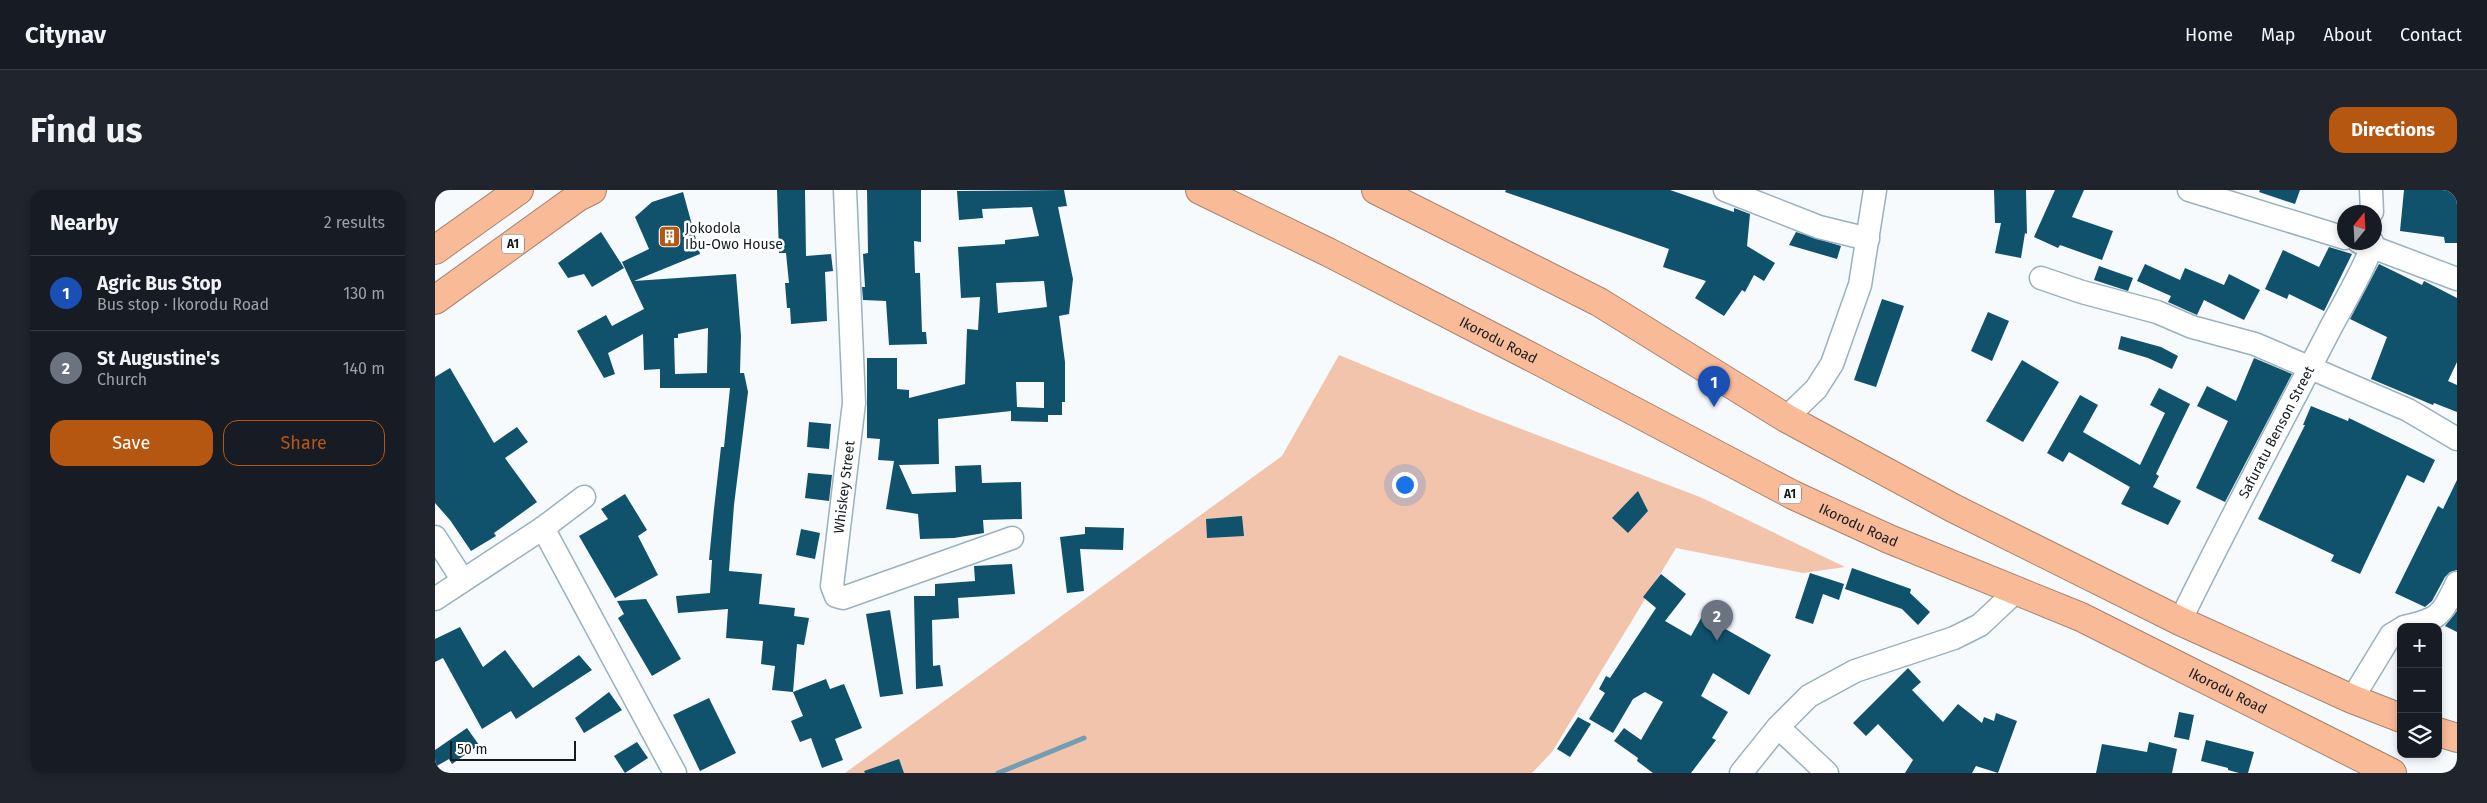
<!DOCTYPE html>
<html lang="en">
<head>
<meta charset="utf-8">
<style>
  body { margin:0; font-family:"Fira Sans",sans-serif; background:#20242c; color:#f1f3f6 }
  .controls { position:absolute; right:15px; bottom:15px; display:grid; overflow:hidden; border-radius:10px; box-shadow:0 2px 8px #0003 }
  .controls button { width:45px; height:45px; display:grid; place-items:center; padding:0; border:0; border-bottom:1px solid #363941; background:#171b24; color:#f1f3f6; font:25px sans-serif }
  .compass { position:absolute; left:1902px; top:15px; width:45px; height:45px; border-radius:50%; background:#171b24; box-shadow:0 2px 8px #0003; rotate:18deg }
  .scale { position:absolute; left:15px; bottom:12px; width:126px; box-sizing:border-box; padding-left:5px; border:2px solid #131c20; border-top:0; font-size:14px; line-height:18px; white-space:nowrap; color:#131c20; -webkit-text-stroke:4px #fff; paint-order:stroke }
  .you { position:absolute; left:969px; top:294px; width:18px; height:18px; margin:-12px; border:4px solid #fff; border-radius:50%; background:#1a73e8; box-shadow:0 0 0 8px #1a73e833 }
  .badge { display:grid; place-items:center; width:32px; height:32px; border-radius:50%; background:#b65711; color:#fff; font-size:16px; font-weight:700 }
  .pin { position:absolute; translate:-50% -41px; filter:drop-shadow(0 1px 2px #0008) }
  .pin::after { content:''; position:absolute; top:26px; width:18px; height:15px; background:inherit; clip-path:polygon(0 0,100% 0,50% 100%) }
  .list { margin:0; padding:0; list-style:none }
  h2 { display:flex; justify-content:space-between; align-items:center; height:65px; margin:0; padding:0 20px; font-size:21px }
  h2 small { font-size:16px; font-weight:400; color:#9ea1a6 }
  .list li { display:grid; grid-template-columns:32px 1fr auto; gap:15px; align-items:center; box-sizing:border-box; height:75px; padding:0 20px; border-top:1px solid #363941 }
  .list b { display:block; font-size:19px; white-space:nowrap }
  .list p { margin:0; font-size:16px; white-space:nowrap; color:#9ea1a6 }
  .list em { font-size:16px; font-style:normal; color:#9ea1a6 }
  .actions { display:flex; gap:10px; padding:15px 20px }
  .actions a { flex:1; padding:11px 0; border:1px solid #b65711; border-radius:15px; text-align:center; font-size:18px; color:#b65711 }
  .actions .main { background:#b65711; color:#fff }
  .icon { flex:none; width:28px; height:28px; fill:none; stroke:currentColor; stroke-width:2; stroke-linecap:round; stroke-linejoin:round }
  .map { position:relative; flex:none; width:2022px; height:583px; overflow:hidden; border-radius:15px }
  header { display:flex; align-items:center; gap:30px; box-sizing:border-box; height:70px; padding:0 25px; background:#171b24; border-bottom:1px solid #363941 }
  header strong { font-size:24px }
  nav { display:flex; gap:28px; margin-inline-start:auto; font-size:18px }
  .intro { display:flex; align-items:center; justify-content:space-between; box-sizing:border-box; height:120px; padding:0 30px }
  h1 { margin:0; font-size:35px }
  .button { padding:12px 22px; border-radius:15px; background:#b65711; color:#fff; font-size:18px; font-weight:700 }
  main { display:flex; gap:30px; padding:0 30px }
  aside { flex:1; background:#171b24; border-radius:15px; box-shadow:0 2px 8px #0003 }
  .map>svg:first-child { display:block }
  .green { fill:#f2c4ac }
  .lines { fill:none; stroke-linecap:round; stroke-linejoin:round }
  .stream { stroke:#719eb5; stroke-width:5 }
  .building { fill:#10516c; fill-rule:evenodd }
  .minor-casing { stroke:#9ab1be; stroke-width:25 }
  .highway-casing { stroke:#a8836d; stroke-width:30 }
  .minor { stroke:#fff; stroke-width:22 }
  .highway { stroke:#f9ba97; stroke-width:28 }
  .labels { text-anchor:middle; stroke-width:5; stroke-linejoin:round; paint-order:stroke }
  .shield { fill:#fff; stroke:#5a6063; stroke-width:1 }
  .shield-label { font-size:12px; font-weight:bold; fill:#131c20 }
  .poi-label { font-size:14px; fill:#131c20; stroke:#fff; text-anchor:start }
  .street-label { font-size:14px; fill:#131c20; stroke:#fff }
</style>
</head>
<body>
<header>
<strong>Citynav</strong>
<nav><a>Home</a><a>Map</a><a>About</a><a>Contact</a></nav>
</header>
<div class="intro"><h1>Find us</h1><a class="button">Directions</a></div>
<main>
<aside>
<h2>Nearby<small>2 results</small></h2>
<ul class="list">
<li><span class="badge" style="background:#1a4fb4">1</span><div><b>Agric Bus Stop</b><p>Bus stop · Ikorodu Road</p></div><em>130 m</em></li>
<li><span class="badge" style="background:#6b7280">2</span><div><b>St Augustine's</b><p>Church</p></div><em>140 m</em></li>
</ul>
<div class="actions"><a class="main">Save</a><a>Share</a></div>
</aside>
<div class="map">
<svg width="2022" height="583" viewBox="0 0 2022 583">
  <rect width="100%" height="100%" fill="#f6fafd"/>
  <path class="green" d="M 904,165 L 1042,222 L 1265,307 L 1410,377 L 1368,383 L 1241,358 L 1117,562 L 1097,583 L 410,583 L 847,266 Z"/>
  <g class="lines">
    <path class="stream" d="M 563,583 L 649,548"/>
  </g>
  <g class="building">
    <path d="M 342,0 L 370,0 L 371,66 L 396,64 L 398,81 L 390,82 L 392,131 L 356,134 L 355,118 L 352,118 L 350,93 L 354,93 L 351,63 L 344,63 Z"/>
    <path d="M 432,0 L 486,0 L 486,52 L 479,51 L 480,83 L 485,83 L 487,142 L 491,142 L 492,154 L 454,155 L 451,111 L 428,110 L 427,97 L 430,97 L 428,64 L 433,63 Z"/>
    <path d="M 629,0 L 632,16 L 623,17 L 638,89 L 634,124 L 624,126 L 630,172 L 630,212 L 627,212 L 627,225 L 613,225 L 613,232 L 576,231 L 576,221 L 503,229 L 504,274 L 464,275 L 477,304 L 521,302 L 520,276 L 546,275 L 547,293 L 586,292 L 587,329 L 548,330 L 549,343 L 519,348 L 485,349 L 483,324 L 451,319 L 459,271 L 443,270 L 445,249 L 432,248 L 432,168 L 462,168 L 462,199 L 474,200 L 474,208 L 530,194 L 532,139 L 543,140 L 545,107 L 526,108 L 523,57 L 570,54 L 570,50 L 604,46 L 597,17 L 547,19 L 548,28 L 524,30 L 522,1 ZM 609,91 L 612,117 L 563,123 L 561,93 ZM 581,192 L 609,192 L 609,218 L 582,217 Z"/>
    <path d="M 1071,0 L 1235,0 L 1299,22 L 1299,18 L 1315,24 L 1312,56 L 1340,73 L 1329,91 L 1319,85 L 1310,102 L 1307,100 L 1289,126 L 1260,108 L 1271,91 L 1228,77 L 1234,59 L 1070,2 Z"/>
    <path d="M 1559,0 L 1591,0 L 1592,44 L 1590,43 L 1586,68 L 1560,63 L 1566,33 L 1560,33 Z"/>
    <path d="M 1620,0 L 1649,0 L 1637,27 L 1678,41 L 1667,70 L 1625,55 L 1623,58 L 1599,47 Z"/>
    <path d="M 1825,0 L 1865,0 L 1860,14 L 1824,2 Z"/>
    <path d="M 1969,0 L 2022,0 L 2022,53 L 2010,53 L 2009,47 L 1965,41 Z"/>
    <path d="M 248,2 L 265,64 L 199,91 L 301,84 L 306,146 L 305,183 L 309,183 L 313,202 L 299,315 L 294,381 L 327,384 L 324,414 L 360,418 L 359,426 L 374,428 L 369,455 L 362,454 L 358,502 L 337,500 L 340,476 L 326,474 L 328,451 L 291,448 L 293,419 L 243,423 L 241,406 L 275,403 L 277,370 L 274,370 L 279,319 L 286,257 L 289,257 L 295,198 L 225,198 L 225,179 L 209,180 L 208,144 L 173,163 L 180,184 L 169,188 L 142,141 L 171,125 L 177,136 L 209,119 L 187,72 L 214,59 L 200,27 L 217,12 ZM 273,138 L 272,183 L 240,184 L 239,148 L 243,148 L 243,144 Z"/>
    <path d="M 166,42 L 189,78 L 157,97 L 149,84 L 133,88 L 123,73 Z"/>
    <path d="M 1361,42 L 1406,56 L 1402,69 L 1354,55 Z"/>
    <path d="M 1894,57 L 1917,64 L 1889,121 L 1854,104 L 1852,109 L 1830,99 L 1848,60 L 1884,77 Z"/>
    <path d="M 1710,74 L 1745,90 L 1750,78 L 1789,95 L 1794,84 L 1825,100 L 1809,130 L 1769,110 L 1762,125 L 1733,112 L 1736,106 L 1702,91 Z"/>
    <path d="M 1944,74 L 1987,95 L 1989,91 L 2022,108 L 2022,172 L 2013,191 L 2022,195 L 2022,222 L 1999,213 L 1998,215 L 1936,189 L 1952,147 L 1915,129 Z"/>
    <path d="M 1664,76 L 1698,88 L 1693,101 L 1659,90 Z"/>
    <path d="M 1447,109 L 1469,116 L 1441,197 L 1419,190 Z"/>
    <path d="M 1553,122 L 1574,131 L 1557,171 L 1536,161 Z"/>
    <path d="M 1686,146 L 1726,157 L 1743,166 L 1737,179 L 1713,168 L 1683,159 Z"/>
    <path d="M 1819,168 L 1857,184 L 1790,312 L 1761,298 L 1793,231 L 1762,216 L 1772,196 L 1801,211 Z"/>
    <path d="M 1587,170 L 1624,192 L 1588,252 L 1551,231 Z"/>
    <path d="M 15,178 L 59,253 L 82,237 L 93,252 L 70,268 L 102,312 L 59,343 L 61,346 L 36,361 L 15,330 L 0,313 L 0,187 Z"/>
    <path d="M 1724,198 L 1755,214 L 1721,284 L 1724,286 L 1718,297 L 1746,311 L 1733,335 L 1686,314 L 1695,297 L 1634,262 L 1628,272 L 1612,263 L 1645,205 L 1663,215 L 1648,242 L 1705,275 L 1730,223 L 1715,215 Z"/>
    <path d="M 1876,216 L 1913,231 L 1914,228 L 2000,270 L 1989,293 L 1972,285 L 1925,384 L 1896,371 L 1899,365 L 1823,329 L 1870,235 L 1868,235 Z"/>
    <path d="M 374,232 L 396,234 L 394,259 L 372,257 Z"/>
    <path d="M 373,283 L 397,285 L 394,311 L 370,308 Z"/>
    <path d="M 2022,290 L 2022,380 L 2015,382 L 2010,387 L 1997,411 L 1990,417 L 1960,403 L 2003,316 L 2008,319 Z"/>
    <path d="M 1203,301 L 1213,321 L 1193,343 L 1177,328 Z"/>
    <path d="M 190,304 L 212,340 L 203,346 L 223,385 L 180,408 L 144,346 L 173,329 L 166,319 Z"/>
    <path d="M 807,326 L 809,346 L 772,348 L 771,329 Z"/>
    <path d="M 650,337 L 689,338 L 688,360 L 645,359 L 649,401 L 632,403 L 625,347 L 650,344 Z"/>
    <path d="M 366,339 L 385,343 L 380,369 L 361,365 Z"/>
    <path d="M 577,374 L 580,404 L 523,408 L 524,428 L 497,430 L 498,476 L 505,475 L 508,496 L 481,499 L 479,406 L 500,406 L 500,394 L 540,391 L 539,376 Z"/>
    <path d="M 1417,378 L 1476,399 L 1475,403 L 1495,422 L 1483,435 L 1467,419 L 1410,399 Z"/>
    <path d="M 1375,383 L 1409,394 L 1404,410 L 1388,404 L 1378,434 L 1360,428 Z"/>
    <path d="M 1226,384 L 1251,404 L 1230,431 L 1256,446 L 1270,421 L 1289,432 L 1287,437 L 1336,465 L 1314,505 L 1278,483 L 1266,506 L 1293,522 L 1277,548 L 1281,550 L 1256,583 L 1218,583 L 1202,571 L 1203,568 L 1179,551 L 1189,538 L 1206,550 L 1228,512 L 1210,502 L 1198,509 L 1178,543 L 1154,529 L 1170,503 L 1164,499 L 1171,486 L 1175,488 L 1221,418 L 1208,407 Z"/>
    <path d="M 211,409 L 246,469 L 217,486 L 183,428 L 189,424 L 182,411 Z"/>
    <path d="M 455,420 L 468,504 L 445,507 L 431,424 Z"/>
    <path d="M 2022,421 L 2022,442 L 2010,436 Z"/>
    <path d="M 25,437 L 48,477 L 70,460 L 98,498 L 144,465 L 157,480 L 81,529 L 76,521 L 47,539 L 8,468 L 0,472 L 0,449 Z"/>
    <path d="M 1473,478 L 1486,492 L 1477,500 L 1508,532 L 1523,514 L 1547,533 L 1549,527 L 1559,531 L 1561,523 L 1582,531 L 1563,583 L 1541,576 L 1537,583 L 1470,583 L 1478,570 L 1443,534 L 1431,546 L 1418,533 Z"/>
    <path d="M 391,489 L 395,499 L 409,494 L 427,538 L 400,549 L 408,570 L 387,578 L 376,548 L 365,552 L 356,531 L 368,526 L 358,502 Z"/>
    <path d="M 174,502 L 187,520 L 149,543 L 140,528 Z"/>
    <path d="M 274,508 L 301,563 L 265,581 L 238,525 Z"/>
    <path d="M 1744,522 L 1759,525 L 1754,550 L 1739,547 Z"/>
    <path d="M 1143,527 L 1156,534 L 1135,567 L 1122,559 Z"/>
    <path d="M 32,538 L 44,555 L 17,574 L 14,569 L 0,577 L 0,560 Z"/>
    <path d="M 1771,550 L 1819,562 L 1813,583 L 1804,583 L 1793,580 L 1793,578 L 1766,571 Z"/>
    <path d="M 202,552 L 213,568 L 190,583 L 179,566 Z"/>
    <path d="M 1714,552 L 1742,559 L 1737,583 L 1661,583 L 1667,554 L 1712,562 Z"/>
    <path d="M 464,569 L 469,583 L 430,583 L 429,581 Z"/>
  </g>
  <g class="lines">
    <defs>
      <g id="minor">
        <path d="M 410,0 L 419,213 L 397,396 L 401,406 L 408,408 L 577,348"/>
        <path d="M 1290,0 L 1384,37 L 1433,49"/>
        <path d="M 1754,0 L 1910,48"/>
        <path d="M 1936,0 L 1937,22"/>
        <path d="M 1924,52 L 2022,89"/>
        <path d="M 1606,88 L 1647,102 L 1722,122 L 1757,137 L 1820,154 L 1973,220 L 2022,249"/>
        <path d="M 1351,228 L 1381,199 L 1397,174 L 1425,95 L 1440,0"/>
        <path d="M 108,338 L 240,583"/>
        <path d="M 0,347 L 27,389"/>
        <path d="M 0,409 L 108,338 L 149,307"/>
        <path id="s1" d="M 1745,431 C 1793,333 1844,237 1894,141 C 1902,125 1937,66 1937,52"/>
        <path d="M 1969,437 C 2005,429 2006,426 2022,393"/>
        <path d="M 1917,509 L 1956,445 L 1966,439"/>
        <path d="M 1343,537 L 1392,583"/>
        <path d="M 1306,583 L 1343,537 L 1374,506 L 1420,481 L 1519,448 L 1545,435 L 1577,405 L 1585,401"/>
      </g>
      <g id="highway">
        <path id="s2" d="M 765,0 L 893,62 L 1106,172 L 1358,305 L 1454,349 L 1646,427 L 1957,583"/>
        <path d="M 941,0 L 1164,112 L 1351,228 L 1518,318 L 1745,431 L 1917,509 L 1966,528"/>
        <path d="M 0,60 L 84,0"/>
        <path d="M 0,110 L 143,7 L 157,0"/>
        <path d="M 2003,542 L 2022,548"/>
      </g>
    </defs>
    <use href="#minor" class="minor-casing"/>
    <use href="#highway" class="highway-casing"/>
    <use href="#minor" class="minor"/>
    <use href="#highway" class="highway"/>
  </g>
  <defs>
    <symbol id="building-square" viewBox="-11 -11 22 22"><rect x="-9" y="-9" width="18" height="18" rx="4" fill="#b65711" stroke="#fff"/><path d="M-4-6H4V6H1V3H-1V6H-4ZM-2.5-4.3h1.7v1.8h-1.7ZM.8-4.3h1.7v1.8H.8ZM-2.5-1h1.7V.8h-1.7ZM.8-1h1.7V.8H.8Z" fill="#fff"/></symbol>
  </defs>
  <g fill-rule="evenodd">
    <use href="#building-square" x="222" y="34" width="25" height="25"/>
  </g>
  <g class="labels">
    <g class="shield">
      <rect x="67" y="44.5" width="22" height="19" rx="4"/>
      <rect x="1344" y="294.5" width="22" height="19" rx="4"/>
    </g>
    <g class="shield-label">
      <text x="78" y="58">A1</text>
      <text x="1355" y="308">A1</text>
    </g>
    <g class="poi-label">
      <text x="250" y="43">Jokodola<tspan x="250" dy="16">Ibu-Owo House</tspan></text>
    </g>
    <g class="street-label">
      <text dy="5" stroke="none"><textPath href="#s2" startOffset="334">Ikorodu Road</textPath></text>
      <text dy="5" stroke="none"><textPath href="#s1" startOffset="212">Safuratu Benson Street</textPath></text>
      <text transform="translate(409 297) rotate(-83)" y="5">Whiskey Street</text>
      <text dy="5" stroke="none"><textPath href="#s2" startOffset="739">Ikorodu Road</textPath></text>
      <text dy="5" stroke="none"><textPath href="#s2" startOffset="1144">Ikorodu Road</textPath></text>
    </g>
  </g>
</svg>
<div class="controls">
<button>+</button>
<button>−</button>
<button><svg class="icon" aria-label="layers" viewBox="0 0 24 24"><path d="M12 4l9 5-9 5-9-5zM3 14l9 5 9-5"/></svg></button>
</div>
<svg class="compass" viewBox="-18 -18 36 36"><path d="M0-13l5 13h-10z" fill="#e53935"/><path d="M0 13l5-13h-10z" fill="#9ea1a6"/></svg>
<div class="scale">50 m</div>
<div class="you"></div>
<div class="pin badge" style="left:1279px;top:217px;background:#1a4fb4">1</div>
<div class="pin badge" style="left:1282px;top:451px;background:#6b7280">2</div>
</div>
</main>
</body>
</html>
